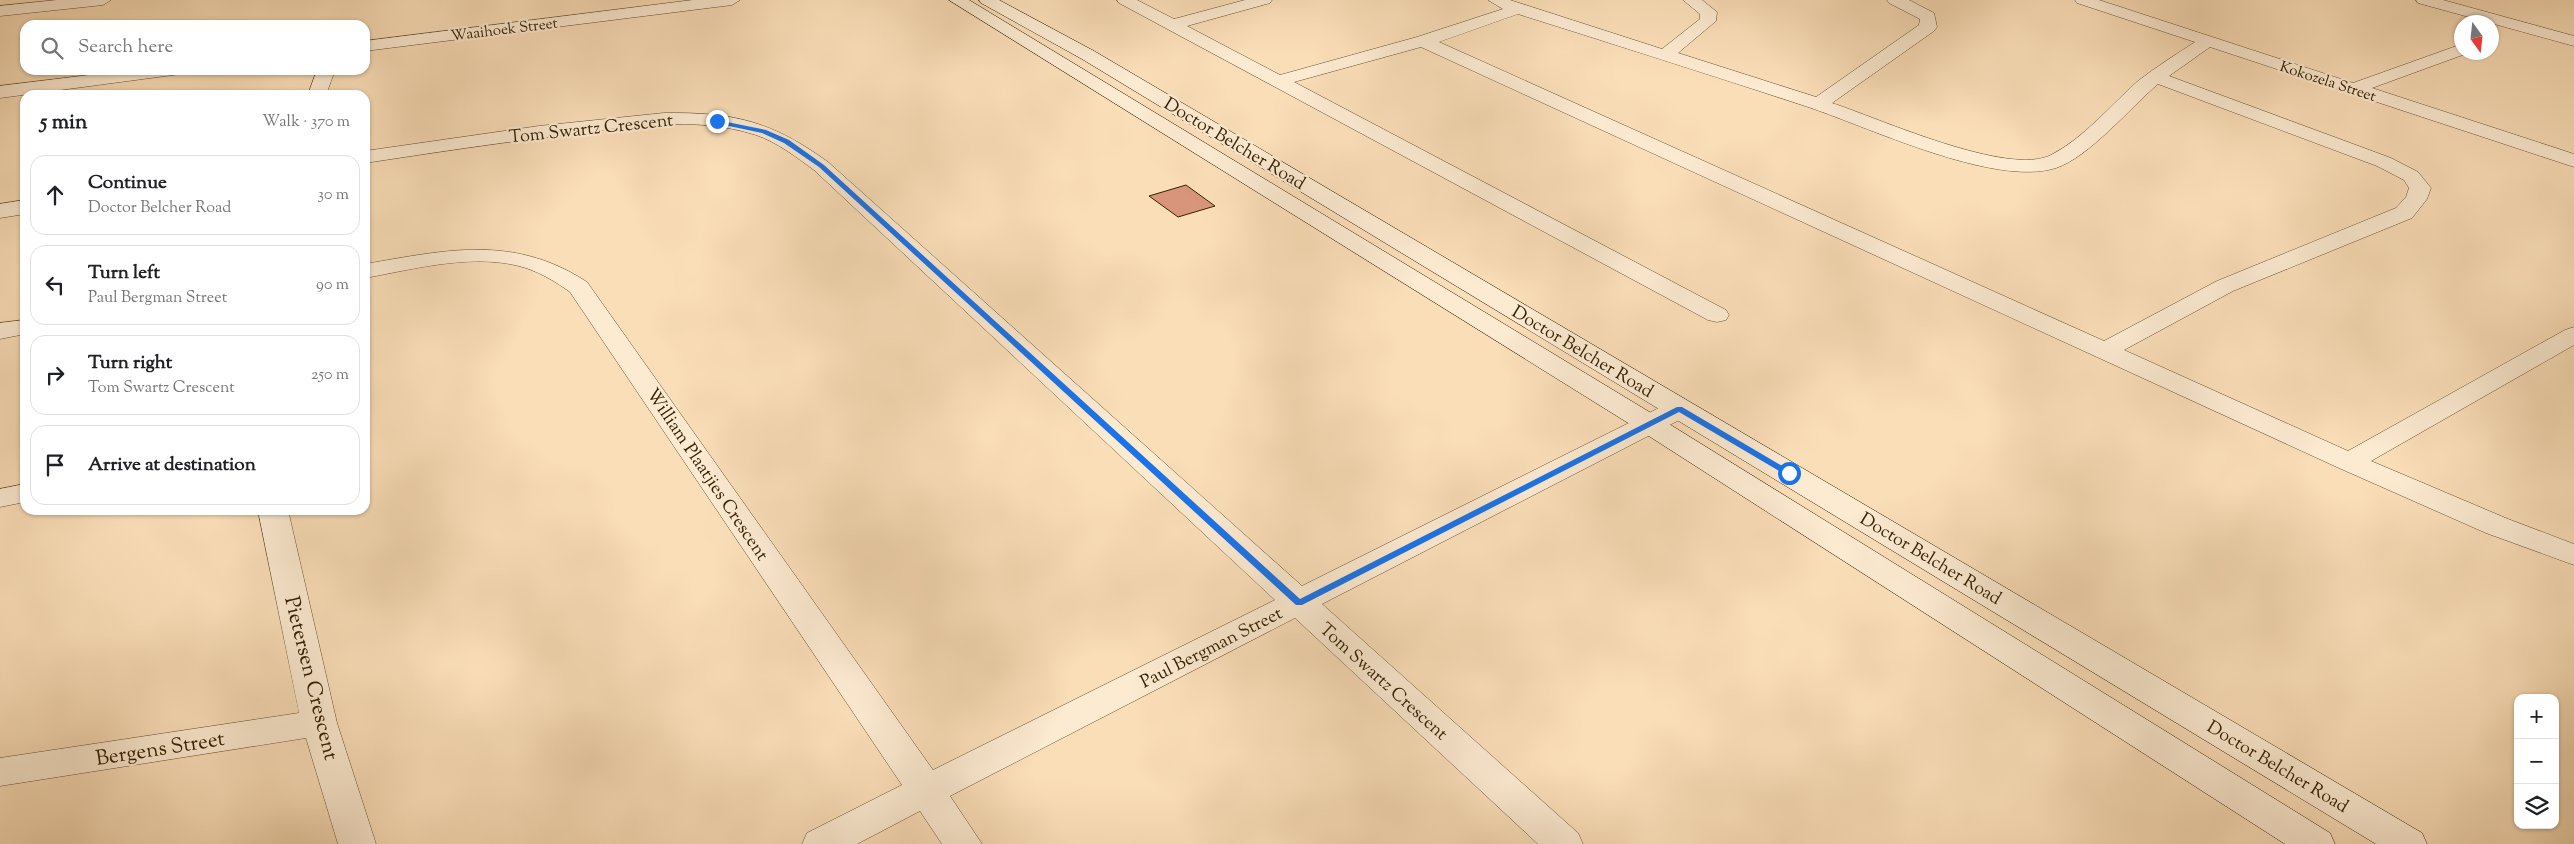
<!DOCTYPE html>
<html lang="en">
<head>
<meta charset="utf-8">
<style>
  body { margin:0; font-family:"Sorts Mill Goudy",serif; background:#f2f2f2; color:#202124 }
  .controls { position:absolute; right:15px; bottom:15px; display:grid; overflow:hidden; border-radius:10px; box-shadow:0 1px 4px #0004 }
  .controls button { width:45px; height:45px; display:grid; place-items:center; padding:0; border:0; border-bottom:1px solid #e0e0e0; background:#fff; color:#202124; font:25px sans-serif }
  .compass { position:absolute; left:2454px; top:15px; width:45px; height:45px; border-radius:50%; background:#fff; box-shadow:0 1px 4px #0004; rotate:165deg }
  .stop { position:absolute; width:15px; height:15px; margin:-11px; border:4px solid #1a73e8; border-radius:50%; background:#fff }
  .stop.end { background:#1a73e8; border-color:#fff; box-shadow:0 1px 5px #0008 }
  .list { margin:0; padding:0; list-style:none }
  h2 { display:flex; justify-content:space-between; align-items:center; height:65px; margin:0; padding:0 20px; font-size:21px }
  h2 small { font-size:16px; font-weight:400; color:#757577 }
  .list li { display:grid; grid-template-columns:32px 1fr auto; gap:15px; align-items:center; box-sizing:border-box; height:80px; margin:0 10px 10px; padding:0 10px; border:1px solid #e0e0e0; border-radius:15px }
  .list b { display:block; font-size:19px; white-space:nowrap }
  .list p { margin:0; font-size:16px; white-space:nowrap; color:#757577 }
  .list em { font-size:16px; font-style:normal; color:#757577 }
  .icon { flex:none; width:28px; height:28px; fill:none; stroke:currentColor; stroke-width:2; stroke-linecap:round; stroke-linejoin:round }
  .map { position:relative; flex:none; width:2574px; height:844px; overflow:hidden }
  .search { position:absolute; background:#fff; box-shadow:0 1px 4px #0004; left:20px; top:20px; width:350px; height:55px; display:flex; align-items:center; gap:12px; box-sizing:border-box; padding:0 18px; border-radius:15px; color:#757577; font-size:19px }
  .panel { position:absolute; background:#fff; box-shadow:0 1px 4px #0004; left:20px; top:90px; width:350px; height:425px; border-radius:15px }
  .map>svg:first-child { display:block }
  .building { fill:#d9957c; stroke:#342103 }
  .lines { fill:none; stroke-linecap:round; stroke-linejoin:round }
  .street-casing { stroke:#665030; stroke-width:1 }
  .secondary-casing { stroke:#342103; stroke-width:1 }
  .street { fill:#fcead1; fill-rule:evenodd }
  .secondary { fill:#fcead1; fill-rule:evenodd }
  .route { fill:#1a73e8 }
  .labels { text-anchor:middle; stroke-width:4.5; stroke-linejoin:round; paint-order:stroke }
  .far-street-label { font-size:15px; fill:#342103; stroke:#fcead1 }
  .street-label { font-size:18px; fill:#342103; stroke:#fcead1 }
  .near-street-label { font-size:21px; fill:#342103; stroke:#fcead1 }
</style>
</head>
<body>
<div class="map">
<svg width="2574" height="844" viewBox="0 0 2574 844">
  <rect width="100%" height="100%" fill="#fadeb8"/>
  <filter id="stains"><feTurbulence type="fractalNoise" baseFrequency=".004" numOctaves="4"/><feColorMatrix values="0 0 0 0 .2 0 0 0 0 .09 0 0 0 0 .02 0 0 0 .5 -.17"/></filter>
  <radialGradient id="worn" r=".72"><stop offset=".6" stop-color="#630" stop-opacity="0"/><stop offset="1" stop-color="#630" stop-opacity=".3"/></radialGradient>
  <path class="building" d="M 1186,185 L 1215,206 L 1178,217 L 1149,196 Z"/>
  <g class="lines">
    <defs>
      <g id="street">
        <path d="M 57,0 L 111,0 L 103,5 L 0,16 L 0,6 Z"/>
        <path d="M 693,0 L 740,0 L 732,5 L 365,51 L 365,41 Z"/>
        <path d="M 1117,0 L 1137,0 L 1174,19 L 1245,0 L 1272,0 L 1270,3 L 1187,26 L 1280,75 L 1417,37 L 1503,9 L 1488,0 L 1510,0 L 1662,49 L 1700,19 L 1700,14 L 1683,0 L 1702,0 L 1717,12 L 1716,21 L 1678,53 L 1816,97 L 1919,25 L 1920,19 L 1889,3 L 1887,0 L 1909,0 L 1934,13 L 1937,27 L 1934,31 L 1832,103 C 1878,118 2008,177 2051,155 C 2084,138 2111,105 2138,81 C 2156,67 2175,55 2195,42 L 2077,3 L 2075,0 L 2099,0 L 2353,83 L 2462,44 L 2462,52 L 2468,53 L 2372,88 L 2574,154 L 2574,167 L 2210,47 L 2169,76 L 2391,158 L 2418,172 L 2431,188 L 2427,199 L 2412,218 L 2233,291 L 2124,350 L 2348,451 L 2565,330 L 2574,327 L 2574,345 L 2371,461 L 2508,519 L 2574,544 L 2574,565 L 2486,533 L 2339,468 L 1421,47 L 1294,82 L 1726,310 L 1729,315 L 1726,320 L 1717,322 L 1708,320 L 1119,3 ZM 1518,14 C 1613,44 1708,74 1802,105 C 1865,125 1993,188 2056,168 C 2089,157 2130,108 2158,84 L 2377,166 L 2404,180 L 2409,188 L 2406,197 L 2396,208 L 2217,281 L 2104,341 L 1439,42 Z"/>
        <path d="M 2416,0 L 2443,0 L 2574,36 L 2574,46 L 2418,3 Z"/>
        <path d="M 130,70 L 182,70 L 179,74 L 173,75 L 0,98 L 0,86 Z"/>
        <path d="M 317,70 L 335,70 L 326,95 L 308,95 Z"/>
        <path d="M 664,113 C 734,112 771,121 828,162 L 1302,586 L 1669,403 L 1679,401 L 1689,403 L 1693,409 L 1689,415 L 1322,604 L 1578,833 L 1583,844 L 1538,844 L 1295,618 L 950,796 L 982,844 L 942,844 L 920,811 L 857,844 L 802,844 L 807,833 L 902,785 L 570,292 C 556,282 543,274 526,268 C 476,252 415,269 365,278 L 365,264 C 447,250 513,234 587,282 L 933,770 L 1275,600 L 814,170 C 796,157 777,142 756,135 C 694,115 626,127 564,135 C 497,143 431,153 365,163 L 365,151 L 539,126 Z"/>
        <path d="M 25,200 L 25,214 L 0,218 L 0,204 Z"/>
        <path d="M 25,320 L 25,334 L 0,339 L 0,323 Z"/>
        <path d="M 25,484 L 25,502 L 0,507 L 0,489 Z"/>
        <path d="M 258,510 L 288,510 L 337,723 L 376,844 L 338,844 L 306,738 L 0,786 L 0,758 L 299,713 Z"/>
      </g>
      <g id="secondary">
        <path d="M 949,0 L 969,0 L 1661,419 L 2330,833 L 2335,844 L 2285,844 L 1641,431 Z"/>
        <path d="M 979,0 L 999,0 L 1094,51 L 2422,833 L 2427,844 L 2376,844 L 1082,59 L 981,3 Z"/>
      </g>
    </defs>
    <use href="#street" class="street-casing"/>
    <use href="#secondary" class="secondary-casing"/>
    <use href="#street" class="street"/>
    <use href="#secondary" class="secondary"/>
  </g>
  <path class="route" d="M 717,120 L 766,130 L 789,140 L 824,165 L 1300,599 L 1677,407 L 1682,407 L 1794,473 L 1786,475 L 1679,412 L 1302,605 L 1296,605 L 819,167 L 784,143 L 762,133 L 715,123 Z"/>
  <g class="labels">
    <g class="far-street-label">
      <text transform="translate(504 29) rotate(-7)" y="5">Waaihoek Street</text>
      <text transform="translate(2328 81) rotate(18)" y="5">Kokozela Street</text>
    </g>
    <g class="street-label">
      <text transform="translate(591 128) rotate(-6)" y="6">Tom Swartz Crescent</text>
      <text transform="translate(1235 143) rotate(31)" y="6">Doctor Belcher Road</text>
      <text transform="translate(1583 351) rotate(31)" y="6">Doctor Belcher Road</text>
      <text transform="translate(708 474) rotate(56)" y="6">William Plaatjies Crescent</text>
      <text transform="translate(1931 558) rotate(31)" y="6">Doctor Belcher Road</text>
      <text transform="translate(1211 647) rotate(-27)" y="6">Paul Bergman Street</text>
      <text transform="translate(1384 681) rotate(42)" y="6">Tom Swartz Crescent</text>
      <text transform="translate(2278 766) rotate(31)" y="6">Doctor Belcher Road</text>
    </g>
    <g class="near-street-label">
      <text transform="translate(312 678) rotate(76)" y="7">Pietersen Crescent</text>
      <text transform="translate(160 748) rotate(-9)" y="7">Bergens Street</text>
    </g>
  </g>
  <rect width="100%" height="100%" filter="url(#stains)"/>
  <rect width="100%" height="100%" fill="url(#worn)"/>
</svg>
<div class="controls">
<button>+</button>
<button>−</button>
<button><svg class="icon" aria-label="layers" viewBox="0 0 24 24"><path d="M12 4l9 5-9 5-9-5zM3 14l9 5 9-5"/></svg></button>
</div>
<svg class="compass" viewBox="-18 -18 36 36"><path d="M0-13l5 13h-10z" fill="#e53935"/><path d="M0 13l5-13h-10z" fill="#757577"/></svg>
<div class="stop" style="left:1789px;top:473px"></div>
<div class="stop end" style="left:717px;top:121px"></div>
<div class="search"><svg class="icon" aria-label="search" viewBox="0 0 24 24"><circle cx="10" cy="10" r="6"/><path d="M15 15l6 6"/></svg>Search here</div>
<section class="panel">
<h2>5 min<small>Walk · 370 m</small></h2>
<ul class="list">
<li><svg class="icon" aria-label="ahead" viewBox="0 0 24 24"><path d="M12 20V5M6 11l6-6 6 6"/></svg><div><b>Continue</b><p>Doctor Belcher Road</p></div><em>30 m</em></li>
<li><svg class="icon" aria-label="left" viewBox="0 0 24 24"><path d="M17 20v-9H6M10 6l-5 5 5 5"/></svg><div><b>Turn left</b><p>Paul Bergman Street</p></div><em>90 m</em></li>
<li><svg class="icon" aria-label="right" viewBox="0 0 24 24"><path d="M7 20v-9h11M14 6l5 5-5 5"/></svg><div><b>Turn right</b><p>Tom Swartz Crescent</p></div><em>250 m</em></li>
<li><svg class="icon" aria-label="arrive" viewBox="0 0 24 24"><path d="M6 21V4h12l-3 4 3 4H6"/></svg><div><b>Arrive at destination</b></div></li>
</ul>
</section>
</div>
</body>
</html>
